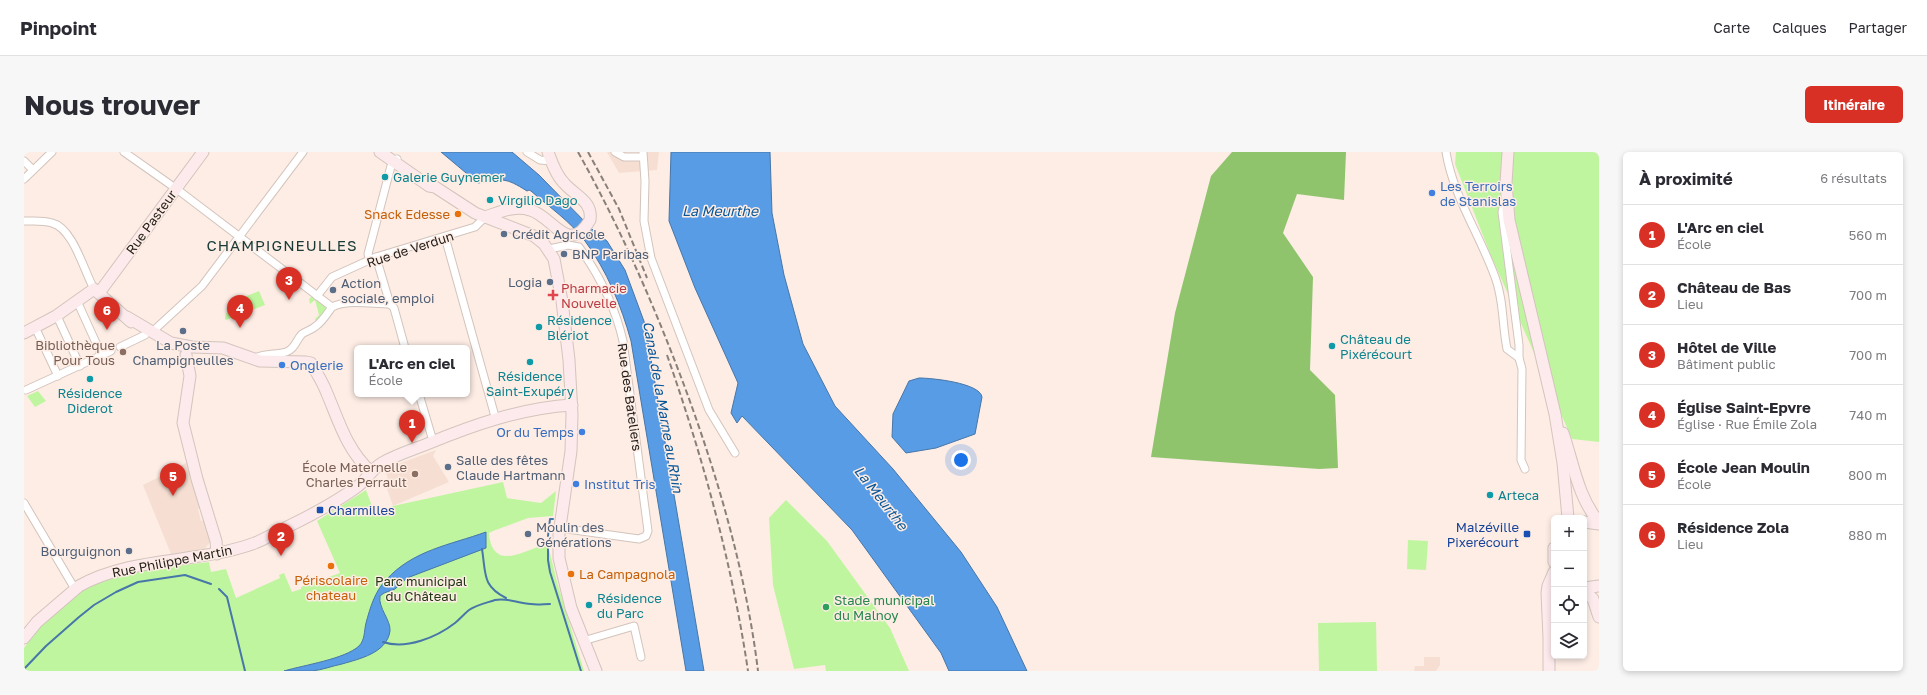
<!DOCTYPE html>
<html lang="fr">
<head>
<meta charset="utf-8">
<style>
  body { margin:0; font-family:"Golos Text",sans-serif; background:#f7f7f7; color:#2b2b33 }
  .controls { position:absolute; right:12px; bottom:12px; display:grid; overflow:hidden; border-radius:6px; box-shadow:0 2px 6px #0003 }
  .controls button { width:36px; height:36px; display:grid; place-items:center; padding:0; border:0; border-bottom:1px solid #e1e1e2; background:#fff; color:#2b2b33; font:20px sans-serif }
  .you { position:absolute; left:937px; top:308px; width:14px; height:14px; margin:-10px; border:3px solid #fff; border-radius:50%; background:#1a73e8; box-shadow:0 0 0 6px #1a73e833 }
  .badge { display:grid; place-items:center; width:26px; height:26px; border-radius:50%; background:#d93025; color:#fff; font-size:13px; font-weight:700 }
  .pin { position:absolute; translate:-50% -33px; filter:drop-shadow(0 1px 2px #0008) }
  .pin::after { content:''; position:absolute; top:21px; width:14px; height:12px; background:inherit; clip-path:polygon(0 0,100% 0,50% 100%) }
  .popup { position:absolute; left:330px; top:193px; width:116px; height:52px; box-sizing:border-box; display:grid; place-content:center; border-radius:6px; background:#fff; filter:drop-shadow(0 1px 3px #0005); font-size:13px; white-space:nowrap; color:#7c7c81 }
  .popup b { font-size:15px; color:#2b2b33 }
  .popup::after { content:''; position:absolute; left:50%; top:100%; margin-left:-8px; border:8px solid transparent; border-top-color:#fff }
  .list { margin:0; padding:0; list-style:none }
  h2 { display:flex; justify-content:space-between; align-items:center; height:52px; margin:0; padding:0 16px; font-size:17px }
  h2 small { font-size:13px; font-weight:400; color:#7c7c81 }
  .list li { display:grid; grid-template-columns:26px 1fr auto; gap:12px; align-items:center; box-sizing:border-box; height:60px; padding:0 16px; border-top:1px solid #e1e1e2 }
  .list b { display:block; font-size:15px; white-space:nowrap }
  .list p { margin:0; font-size:13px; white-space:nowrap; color:#7c7c81 }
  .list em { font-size:13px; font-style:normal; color:#7c7c81 }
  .icon { flex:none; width:22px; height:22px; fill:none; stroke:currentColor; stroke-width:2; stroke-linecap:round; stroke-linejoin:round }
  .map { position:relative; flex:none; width:1575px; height:519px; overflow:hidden; border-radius:6px }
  header { display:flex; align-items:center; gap:24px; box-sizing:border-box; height:56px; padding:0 20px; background:#fff; border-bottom:1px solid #e1e1e2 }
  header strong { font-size:19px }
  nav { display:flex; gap:22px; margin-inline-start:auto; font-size:14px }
  .intro { display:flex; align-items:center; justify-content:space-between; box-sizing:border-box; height:96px; padding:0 24px }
  h1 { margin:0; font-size:28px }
  .button { padding:10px 18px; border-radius:6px; background:#d93025; color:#fff; font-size:14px; font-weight:700 }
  main { display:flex; gap:24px; padding:0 24px }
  aside { flex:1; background:#fff; border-radius:6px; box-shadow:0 2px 6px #0003 }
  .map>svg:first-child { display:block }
  .built { fill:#f6dfd2 }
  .green { fill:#c0f5a0 }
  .forest { fill:#8fc46d }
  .water { fill:#579ce5; stroke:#4776a8 }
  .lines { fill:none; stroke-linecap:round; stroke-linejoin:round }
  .stream { stroke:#4776a8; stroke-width:2 }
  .street-casing { stroke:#d3c4bc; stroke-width:9 }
  .secondary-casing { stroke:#d3c4bc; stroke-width:13 }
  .street { stroke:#fff; stroke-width:7 }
  .secondary { stroke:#fceaed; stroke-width:11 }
  .rail { stroke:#8a807a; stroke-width:2; stroke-dasharray:6 3; stroke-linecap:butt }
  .culture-dot { fill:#0f9aa8; stroke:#fdede5; stroke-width:1.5 }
  .shop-dot { fill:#3f7fe0; stroke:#fdede5; stroke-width:1.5 }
  .food-dot { fill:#e8710a; stroke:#fdede5; stroke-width:1.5 }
  .service-dot { fill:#5c6f8a; stroke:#fdede5; stroke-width:1.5 }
  .health-dot { fill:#e0444e; stroke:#fdede5; stroke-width:1.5 }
  .education-dot { fill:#8d6e63; stroke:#fdede5; stroke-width:1.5 }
  .transit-dot { fill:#1a4fb4; stroke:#fdede5; stroke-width:1.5 }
  .leisure-dot { fill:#2e9e5b; stroke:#fdede5; stroke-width:1.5 }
  .labels { text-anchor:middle; stroke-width:3; stroke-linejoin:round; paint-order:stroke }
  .culture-label { font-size:13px; fill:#0d838f; stroke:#fdede5; text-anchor:start }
  .shop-label { font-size:13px; fill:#366cbe; stroke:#fdede5; text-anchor:start }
  .food-label { font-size:13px; fill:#c56008; stroke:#fdede5; text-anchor:end }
  .street-label { font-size:13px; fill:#211c19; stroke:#fdede5 }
  .service-label { font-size:13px; fill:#4e5e75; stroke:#fdede5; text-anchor:start }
  .health-label { font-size:13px; fill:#be3a42; stroke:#fdede5; text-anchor:start }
  .education-label { font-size:13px; fill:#785e54; stroke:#fdede5; text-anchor:end }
  .transit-label { font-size:13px; fill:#164399; stroke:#fdede5; text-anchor:start }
  .park-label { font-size:13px; fill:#213613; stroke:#fdede5 }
  .leisure-label { font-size:13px; fill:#27864d; stroke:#fdede5; text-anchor:start }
  .water-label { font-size:14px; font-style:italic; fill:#085698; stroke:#fdede5 }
  .quarter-label { font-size:15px; letter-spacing:1px; fill:#183a37; stroke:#fdede5 }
</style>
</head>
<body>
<header>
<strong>Pinpoint</strong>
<nav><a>Carte</a><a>Calques</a><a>Partager</a></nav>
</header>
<div class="intro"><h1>Nous trouver</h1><a class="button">Itinéraire</a></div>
<main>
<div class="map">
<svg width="1575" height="519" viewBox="0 0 1575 519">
  <rect width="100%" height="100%" fill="#fdede5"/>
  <g class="built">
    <path d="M 583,0 L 635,0 L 633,18 L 595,21 Z"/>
    <path d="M 412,298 L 409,304 L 425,330 L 369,354 L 360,328 L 364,326 L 360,317 Z"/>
    <path d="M 164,310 L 177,356 L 174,357 L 177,369 L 181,368 L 187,389 L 179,399 L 147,402 L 119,333 Z"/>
    <path d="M 1400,505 L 1416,505 L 1416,513 L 1412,519 L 1390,519 L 1391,514 L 1400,514 Z"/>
  </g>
  <g class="green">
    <path d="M 1432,0 L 1575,0 L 1575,290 L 1548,287 L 1465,99 L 1431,12 Z"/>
    <path d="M 235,139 L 241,153 L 202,168 L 201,167 C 202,151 222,144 235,139 Z"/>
    <path d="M 288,144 L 299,152 L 302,157 L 292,170 L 291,167 L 295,163 L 291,148 L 286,152 L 285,147 Z"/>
    <path d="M 14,239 L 22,249 L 11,255 L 3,244 Z"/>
    <path d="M 479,330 L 483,346 L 517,351 L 532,339 L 529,364 L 504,366 L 469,379 L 465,381 C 468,417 495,402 516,394 L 517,396 L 520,388 L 523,389 L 533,430 L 560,519 L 0,519 L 0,496 L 15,475 L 62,434 L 105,420 L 185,410 L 187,420 L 202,417 L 212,446 L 256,426 L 255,423 L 260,421 L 268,440 L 277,437 L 277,435 L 316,421 L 293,369 L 342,338 L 351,362 L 369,354 Z"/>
    <path d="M 762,348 L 803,389 L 866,476 L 885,519 L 802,519 L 801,513 L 770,517 L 749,433 L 745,366 Z"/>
    <path d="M 1384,388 L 1404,389 L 1402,418 L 1383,417 Z"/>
    <path d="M 1352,470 L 1353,519 L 1295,519 L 1294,471 Z"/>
  </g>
  <path class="forest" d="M 1208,0 L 1322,0 L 1320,48 L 1273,42 L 1259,81 L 1289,125 L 1286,218 L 1311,243 L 1314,316 L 1295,317 L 1127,305 L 1151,161 L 1187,24 Z"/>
  <g class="water">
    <path d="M 417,0 L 488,0 L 515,23 L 570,79 L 583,89 L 601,118 L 621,172 L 680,519 L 662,519 L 607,189 C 597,153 583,119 561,89 C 546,69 525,55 507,39 L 505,38 L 503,39 C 481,25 479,27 454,31 Z"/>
    <path d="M 647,0 L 746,0 L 748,61 L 760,123 L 779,192 L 811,254 L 869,317 L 937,400 L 973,455 L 1003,519 L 925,519 L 917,501 L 828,378 L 718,264 L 713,271 L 707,261 L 714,231 L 671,136 L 645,69 Z"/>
    <path d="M 895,226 C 908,226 956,231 958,245 L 951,282 L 912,296 L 882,301 L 868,285 L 869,262 L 885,229 Z"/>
    <path d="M 462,380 L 462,396 L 383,426 L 371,437 L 360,441 L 356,444 C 354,456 367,468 366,479 C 363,501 335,507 318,512 C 308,514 298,518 288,519 C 279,519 269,519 260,519 C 280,513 321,507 335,494 C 341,488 340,479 342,471 C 346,456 351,439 362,428 C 389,398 426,393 462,380 Z"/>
  </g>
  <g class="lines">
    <g class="stream">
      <path d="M 524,384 L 526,367 L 529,367"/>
      <path d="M 458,397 C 462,422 458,434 482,446"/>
      <path d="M 524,397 L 524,408 L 526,420 L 557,519"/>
      <path d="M 195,437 L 203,445 L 221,519"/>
      <path d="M 359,490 C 382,498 413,485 431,471 C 436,467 440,462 445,458 C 452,453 462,451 471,448 C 484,445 494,452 507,452 C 513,453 520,452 526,452"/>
      <path d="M 0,517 L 22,494 L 55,465 L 70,453 L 92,440 L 114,430 L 161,423 L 187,432"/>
    </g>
    <defs>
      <g id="street">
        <path d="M 100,0 L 154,38 L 308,155"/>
        <path d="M 503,0 L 516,8 L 528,9"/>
        <path d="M 591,0 L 600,5 L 618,5"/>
        <path d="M 619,0 L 621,29 L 620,69 L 627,106 L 685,258 L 711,301"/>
        <path d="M 1422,0 C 1429,44 1456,83 1471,125 C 1480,148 1478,173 1483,197 L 1495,206 L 1498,217 L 1497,308 L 1501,317"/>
        <path d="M 0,9 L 9,18"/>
        <path d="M 0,27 L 28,0"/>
        <path d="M 1481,49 L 1478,60 L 1495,193 L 1495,206"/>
        <path d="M 0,69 C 9,69 19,68 28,71 C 49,76 60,119 70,137"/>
        <path d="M 421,85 L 472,268"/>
        <path d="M 525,97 L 544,93 L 555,95 C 576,124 591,154 599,189 L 624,379 L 622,384 L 615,387 L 536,376"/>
        <path d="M 352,105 L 366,152 L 370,156 L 381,196"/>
        <path d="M 346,109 L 344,102 L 367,14 L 373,7"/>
        <path d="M 293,144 L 308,125 L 352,105 L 451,75 L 461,65"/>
        <path d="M 53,149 L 78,204"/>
        <path d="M 33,164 L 56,214"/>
        <path d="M 11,175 L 34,224"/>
        <path d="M 128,180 L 178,134 L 279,0"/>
        <path d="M 96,195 L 121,183"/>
        <path d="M 231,206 C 241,201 252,203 262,200 C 271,197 272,188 278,182 C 282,179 288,178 292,174 C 298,170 303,162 308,155 C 324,147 348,152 366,152"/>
        <path d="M 2,238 L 87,199"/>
        <path d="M 395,242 L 409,289"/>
        <path d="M 0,351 L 51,437"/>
        <path d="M 559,489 L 610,474 L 617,505"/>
      </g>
      <g id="secondary">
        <path d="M 356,0 L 405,34 L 411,35 L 451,61 L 510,84 L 520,92 L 530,107 L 538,149 L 545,208 L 548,262 L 547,299 L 535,382 L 535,406 L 547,456 L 572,519"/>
        <path d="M 1484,0 L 1482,31 L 1485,68 L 1531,262 L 1539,311 L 1544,366"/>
        <path d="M 461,65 C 476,60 491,53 506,58 C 529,64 544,105 566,68 C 569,49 551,44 540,31 C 532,23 528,11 524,0"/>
        <path d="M 75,141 L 179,0"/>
        <path d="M 103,165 L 147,191 L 168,195 L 199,196 L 236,209 L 282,210 L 287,211 C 292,220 298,229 302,239 C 315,269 322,297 347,320"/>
        <path d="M 0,181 L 32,164 L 70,137 L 107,170"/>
        <path d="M 162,203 L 166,224 L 159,271 L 173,327 L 192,389 L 193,402"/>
        <path d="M 1539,281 C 1549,310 1554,346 1575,370"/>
        <path d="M 1560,370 L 1575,372"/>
        <path d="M 1530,396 L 1530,410"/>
        <path d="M 1560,436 L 1575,434"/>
        <path d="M 1560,438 L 1569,447 L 1575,465"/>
        <path d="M 0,486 L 13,470 L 55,434 C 108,404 174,412 231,391 C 241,387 251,381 261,376 C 286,364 311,351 334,334 C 343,327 348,317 358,311 C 372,303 388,298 403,292 C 449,273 497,256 548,253"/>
        <path d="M 1525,519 L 1525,486 L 1523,441 L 1524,434 L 1530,420"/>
      </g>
    </defs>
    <use href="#street" class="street-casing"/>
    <use href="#secondary" class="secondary-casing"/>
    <use href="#street" class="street"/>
    <use href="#secondary" class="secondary"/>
    <g class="rail">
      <path d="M 554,0 C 596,75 630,153 660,233 C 694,325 722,421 734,519"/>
      <path d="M 564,0 L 595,57 L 623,126"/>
      <path d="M 643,203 C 679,306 708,411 724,519"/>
    </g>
  </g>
  <g class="culture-dot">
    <circle cx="361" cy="25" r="4"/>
    <circle cx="466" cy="48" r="4"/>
    <circle cx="515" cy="175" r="4"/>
    <circle cx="1308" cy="194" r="4"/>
    <circle cx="506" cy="210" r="4"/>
    <circle cx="66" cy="227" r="4"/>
    <circle cx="1466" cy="343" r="4"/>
    <circle cx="565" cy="453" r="4"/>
  </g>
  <g class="shop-dot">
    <circle cx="1408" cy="41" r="4"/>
    <circle cx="258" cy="213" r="4"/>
    <circle cx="558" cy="280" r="4"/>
    <circle cx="552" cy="332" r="4"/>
  </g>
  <g class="food-dot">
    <circle cx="434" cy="62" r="4"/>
    <circle cx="307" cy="414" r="4"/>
    <circle cx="547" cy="422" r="4"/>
  </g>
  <g class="service-dot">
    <circle cx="480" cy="82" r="4"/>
    <circle cx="540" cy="102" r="4"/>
    <circle cx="526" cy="130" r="4"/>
    <circle cx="309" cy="138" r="4"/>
    <circle cx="159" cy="179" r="4"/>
    <circle cx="424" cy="315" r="4"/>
    <circle cx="504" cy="382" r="4"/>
    <circle cx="105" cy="399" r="4"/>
  </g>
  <path class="health-dot" d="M527 137h4v4h4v4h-4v4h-4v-4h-4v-4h4z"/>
  <g class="education-dot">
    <circle cx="99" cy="200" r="4"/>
    <circle cx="391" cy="322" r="4"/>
  </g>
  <g class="transit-dot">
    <rect x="292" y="354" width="8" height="8" rx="2"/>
    <rect x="1499" y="378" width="8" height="8" rx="2"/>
  </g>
  <circle class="leisure-dot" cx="802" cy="455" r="4"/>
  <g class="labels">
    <g class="culture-label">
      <text x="369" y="30">Galerie Guynemer</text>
      <text x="474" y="53">Virgilio Dago</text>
      <text x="523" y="173">Résidence<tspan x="523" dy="15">Blériot</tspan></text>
      <text x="1316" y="192">Château de<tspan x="1316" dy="15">Pixérécourt</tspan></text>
      <text x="506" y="229" text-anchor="middle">Résidence<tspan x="506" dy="15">Saint-Exupéry</tspan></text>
      <text x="66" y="246" text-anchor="middle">Résidence<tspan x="66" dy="15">Diderot</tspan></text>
      <text x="1474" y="348">Arteca</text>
      <text x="573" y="451">Résidence<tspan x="573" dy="15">du Parc</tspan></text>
    </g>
    <g class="shop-label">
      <text x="1416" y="39">Les Terroirs<tspan x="1416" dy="15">de Stanislas</tspan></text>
      <text x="266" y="218">Onglerie</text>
      <text x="550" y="285" text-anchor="end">Or du Temps</text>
      <text x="560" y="337">Institut Tris</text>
    </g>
    <g class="food-label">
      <text x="426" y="67">Snack Edesse</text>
      <text x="555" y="427" text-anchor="start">La Campagnola</text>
      <text x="307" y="433" text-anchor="middle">Périscolaire<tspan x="307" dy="15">chateau</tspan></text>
    </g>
    <g class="street-label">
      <text transform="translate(127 70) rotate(-54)" y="5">Rue Pasteur</text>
      <text transform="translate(386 97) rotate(-18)" y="5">Rue de Verdun</text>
      <text transform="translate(606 245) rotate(82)" y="5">Rue des Bateliers</text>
      <text transform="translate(148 409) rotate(-11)" y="5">Rue Philippe Martin</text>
    </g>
    <g class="service-label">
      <text x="488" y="87">Crédit Agricole</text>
      <text x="548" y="107">BNP Paribas</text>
      <text x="518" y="135" text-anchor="end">Logia</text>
      <text x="317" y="136">Action<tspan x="317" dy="15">sociale, emploi</tspan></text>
      <text x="159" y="198" text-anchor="middle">La Poste<tspan x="159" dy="15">Champigneulles</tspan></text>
      <text x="432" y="313">Salle des fêtes<tspan x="432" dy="15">Claude Hartmann</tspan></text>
      <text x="512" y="380">Moulin des<tspan x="512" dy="15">Générations</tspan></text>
      <text x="97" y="404" text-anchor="end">Bourguignon</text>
    </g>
    <g class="health-label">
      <text x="537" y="141">Pharmacie<tspan x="537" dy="15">Nouvelle</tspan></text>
    </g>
    <g class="education-label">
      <text x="91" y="198">Bibliothèque<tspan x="91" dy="15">Pour Tous</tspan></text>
      <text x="383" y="320">École Maternelle<tspan x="383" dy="15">Charles Perrault</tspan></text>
    </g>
    <g class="transit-label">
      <text x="304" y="363">Charmilles</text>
      <text x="1495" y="380" text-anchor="end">Malzéville<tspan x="1495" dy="15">Pixerécourt</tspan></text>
    </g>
    <g class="park-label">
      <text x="397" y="434">Parc municipal<tspan x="397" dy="15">du Château</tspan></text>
    </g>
    <g class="leisure-label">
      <text x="810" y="453">Stade municipal<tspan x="810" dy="15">du Malnoy</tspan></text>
    </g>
    <g class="water-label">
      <text x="696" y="64">La Meurthe</text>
      <text transform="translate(639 255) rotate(80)" y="5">Canal de la Marne au Rhin</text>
      <text transform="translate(857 346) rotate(52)" y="5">La Meurthe</text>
    </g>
    <g class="quarter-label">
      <text x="258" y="99">CHAMPIGNEULLES</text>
    </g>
  </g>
</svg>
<div class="controls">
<button>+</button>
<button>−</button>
<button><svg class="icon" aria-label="locate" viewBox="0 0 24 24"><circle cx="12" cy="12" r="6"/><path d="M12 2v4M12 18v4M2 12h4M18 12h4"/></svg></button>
<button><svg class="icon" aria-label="layers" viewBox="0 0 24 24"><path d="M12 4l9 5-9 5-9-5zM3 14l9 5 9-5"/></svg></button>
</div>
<div class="you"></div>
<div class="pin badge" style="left:388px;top:291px">1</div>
<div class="popup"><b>L'Arc en ciel</b>École</div>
<div class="pin badge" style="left:257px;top:404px">2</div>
<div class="pin badge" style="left:265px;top:148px">3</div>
<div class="pin badge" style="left:216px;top:176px">4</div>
<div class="pin badge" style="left:149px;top:344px">5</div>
<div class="pin badge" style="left:83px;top:178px">6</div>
</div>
<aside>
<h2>À proximité<small>6 résultats</small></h2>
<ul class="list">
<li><span class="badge">1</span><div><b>L'Arc en ciel</b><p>École</p></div><em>560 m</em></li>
<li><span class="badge">2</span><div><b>Château de Bas</b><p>Lieu</p></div><em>700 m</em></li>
<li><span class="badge">3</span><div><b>Hôtel de Ville</b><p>Bâtiment public</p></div><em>700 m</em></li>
<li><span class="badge">4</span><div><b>Église Saint-Epvre</b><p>Église · Rue Émile Zola</p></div><em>740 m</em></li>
<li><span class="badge">5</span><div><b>École Jean Moulin</b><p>École</p></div><em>800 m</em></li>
<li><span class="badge">6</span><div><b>Résidence Zola</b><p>Lieu</p></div><em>880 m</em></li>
</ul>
</aside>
</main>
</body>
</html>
